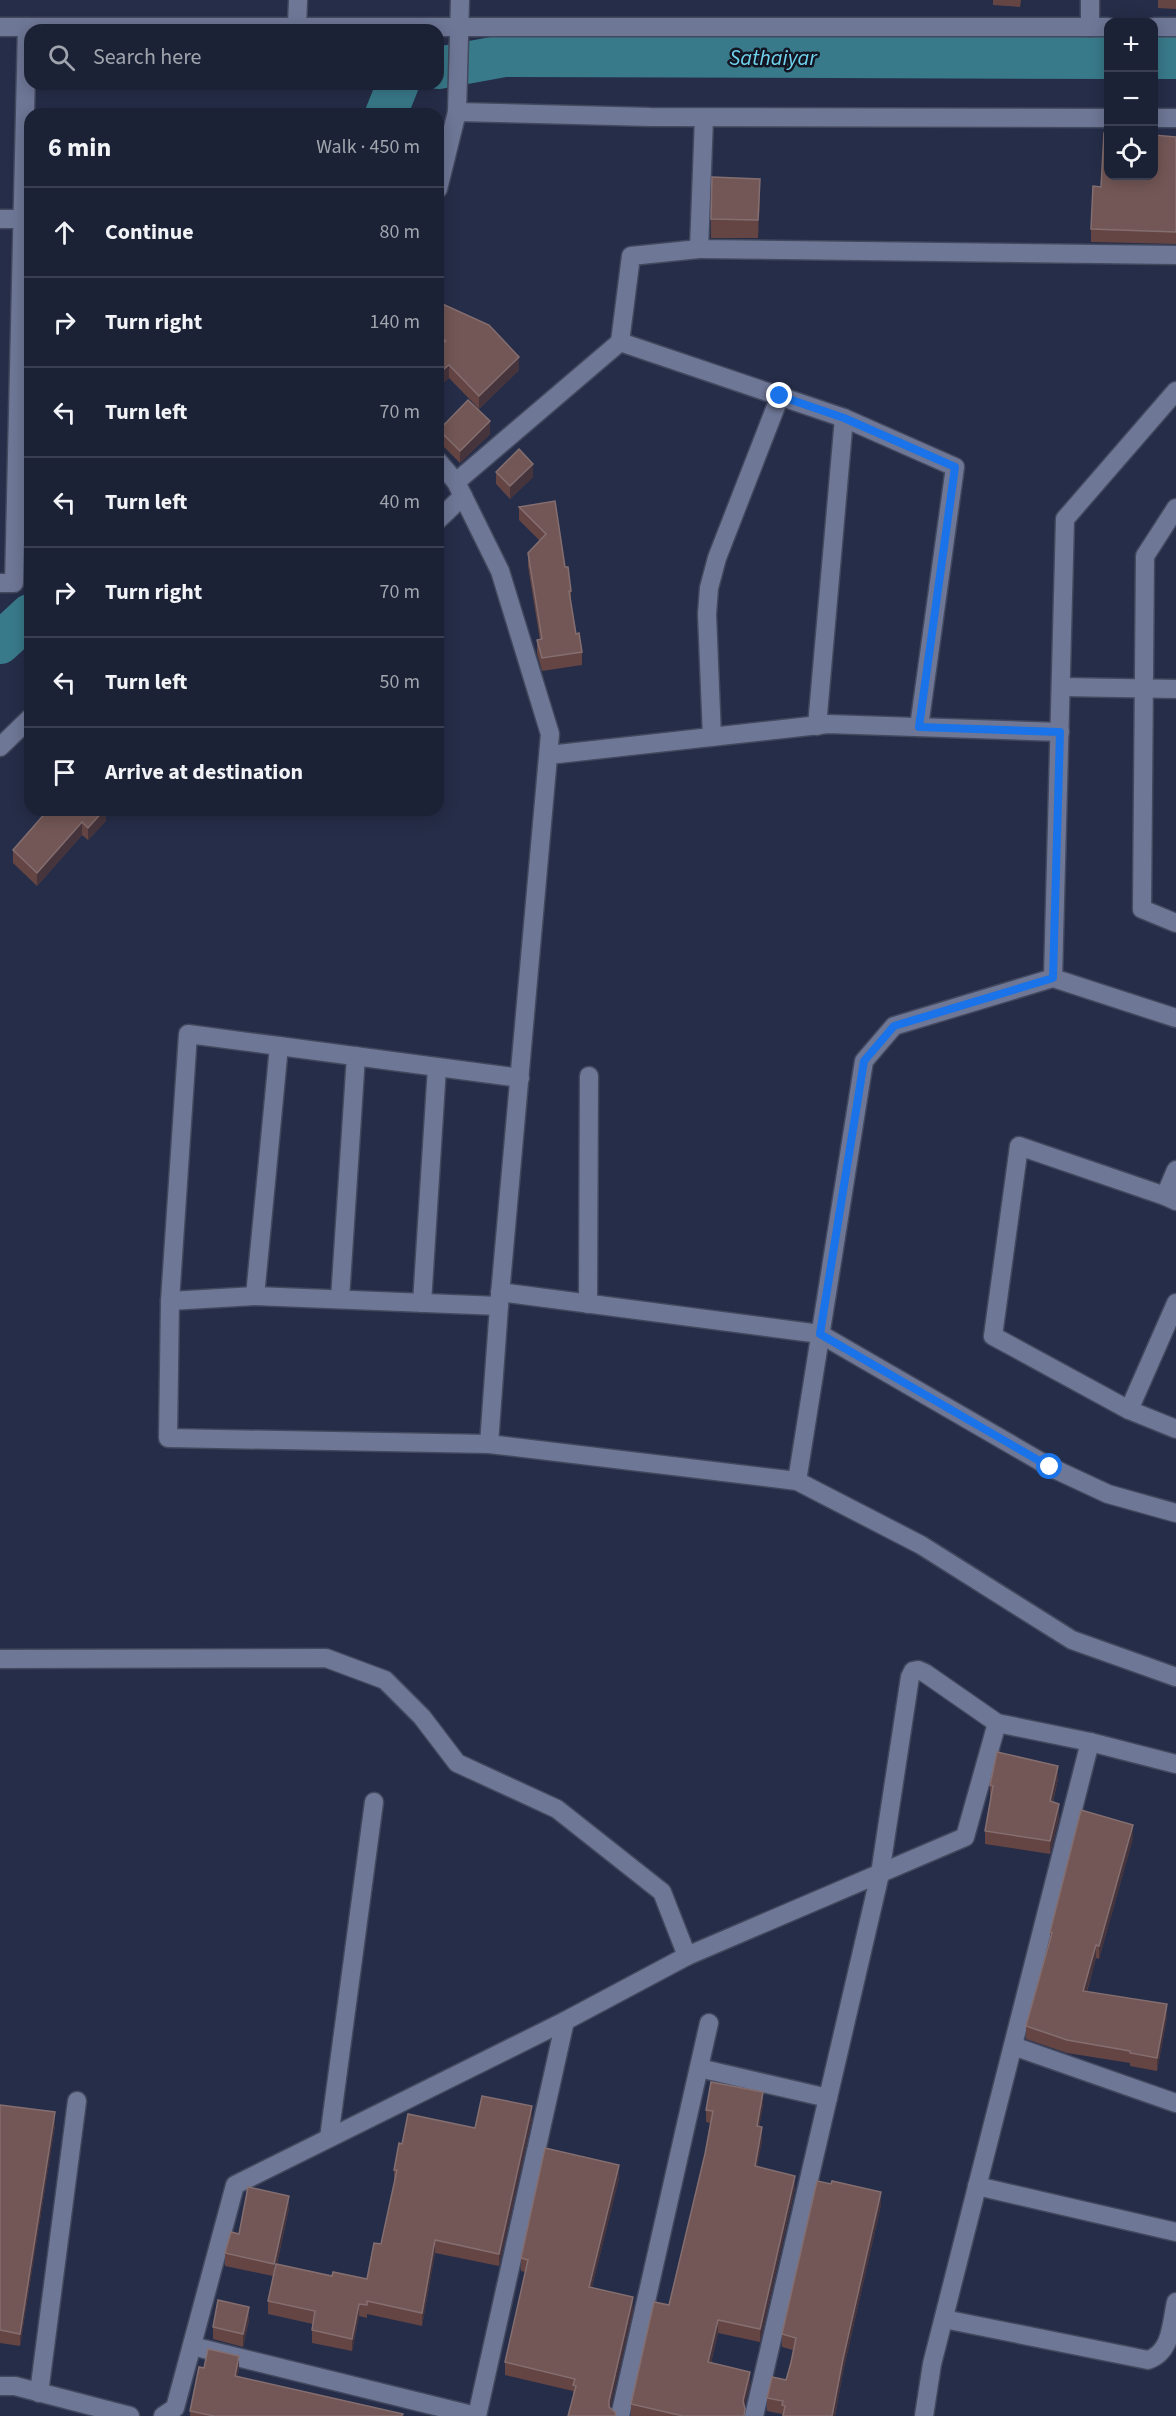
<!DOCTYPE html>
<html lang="en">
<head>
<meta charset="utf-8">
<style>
  body { margin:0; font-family:"Source Sans 3",sans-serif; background:#252a3e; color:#f1f3f6 }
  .controls { position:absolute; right:18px; top:18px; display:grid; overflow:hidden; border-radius:12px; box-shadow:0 3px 15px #0003 }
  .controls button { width:54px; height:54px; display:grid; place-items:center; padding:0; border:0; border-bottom:2px solid #3a3f51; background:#1c2236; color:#f1f3f6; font:30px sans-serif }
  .stop { position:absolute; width:18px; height:18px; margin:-14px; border:4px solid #1a73e8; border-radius:50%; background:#fff }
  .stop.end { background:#1a73e8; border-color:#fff; box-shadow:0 2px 6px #0008 }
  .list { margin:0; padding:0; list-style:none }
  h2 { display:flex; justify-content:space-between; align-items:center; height:78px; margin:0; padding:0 24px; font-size:26px }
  h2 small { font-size:20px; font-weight:400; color:#a0a4ad }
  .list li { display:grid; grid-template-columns:39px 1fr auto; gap:18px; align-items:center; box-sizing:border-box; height:90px; padding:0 24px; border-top:2px solid #3a3f51 }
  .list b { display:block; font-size:22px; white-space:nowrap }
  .list em { font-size:20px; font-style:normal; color:#a0a4ad }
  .icon { flex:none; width:33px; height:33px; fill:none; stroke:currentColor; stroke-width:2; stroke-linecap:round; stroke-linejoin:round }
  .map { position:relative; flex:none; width:1176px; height:2416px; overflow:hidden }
  .search { position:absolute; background:#1c2236; box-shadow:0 3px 15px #0003; left:24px; top:24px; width:420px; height:66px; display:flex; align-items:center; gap:15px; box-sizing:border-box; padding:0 21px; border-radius:18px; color:#a0a4ad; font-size:22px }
  .panel { position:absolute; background:#1c2236; box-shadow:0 3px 15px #0003; left:24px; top:108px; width:420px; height:708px; border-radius:18px }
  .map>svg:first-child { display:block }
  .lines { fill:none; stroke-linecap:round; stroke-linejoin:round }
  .river { stroke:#397a8a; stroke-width:42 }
  .street-casing { stroke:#42485e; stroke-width:21 }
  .secondary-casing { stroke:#42485e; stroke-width:21 }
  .street { stroke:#6e7796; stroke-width:18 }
  .secondary { stroke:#6e7796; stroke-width:18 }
  .wall { fill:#654543 }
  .shaded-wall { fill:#46343d }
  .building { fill:#725756; stroke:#846e70; stroke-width:1.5 }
  .route { stroke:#1a73e8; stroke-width:8 }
  .labels { text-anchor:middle; stroke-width:5; stroke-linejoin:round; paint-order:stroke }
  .water-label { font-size:22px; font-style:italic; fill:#70d4ee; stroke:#131622 }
</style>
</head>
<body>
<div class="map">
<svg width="1176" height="2416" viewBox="0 0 1176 2416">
  <rect width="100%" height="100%" fill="#262d48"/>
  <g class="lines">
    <g class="river">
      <path d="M 1154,58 L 1176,58"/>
      <path d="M 438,68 L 504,56 L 1108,58"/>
      <path d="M 386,114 L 398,84"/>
      <path d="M 0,643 L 30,615"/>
    </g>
    <defs>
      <g id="street">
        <path d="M 1090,0 L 1090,27"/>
        <path d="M 297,27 L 298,0"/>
        <path d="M 457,112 L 460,0"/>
        <path d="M 704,118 L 699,249 L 1176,255"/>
        <path d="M 1154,118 L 1176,118"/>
        <path d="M 438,189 L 457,112 L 651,117 L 1108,118"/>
        <path d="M 0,219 L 30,219"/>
        <path d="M 620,342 L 631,256 L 699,249"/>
        <path d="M 438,461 L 456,482 L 500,571 L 550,734 L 499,1306 L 489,1444 L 797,1481 L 921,1545 L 1072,1640 L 1176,1677"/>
        <path d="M 456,482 L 620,342 L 844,418 L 955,467 L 919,727"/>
        <path d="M 1176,508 L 1145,556 L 1142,909 L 1176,923"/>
        <path d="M 438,520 L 463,496"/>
        <path d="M 0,583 L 14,583 L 27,27"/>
        <path d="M 1062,687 L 1176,689"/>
        <path d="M 817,726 L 844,418"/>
        <path d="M 712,737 L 707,614 L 709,588 L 717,558 L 780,396"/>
        <path d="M 0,747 L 30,718"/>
        <path d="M 549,755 L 828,724 L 1060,732"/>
        <path d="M 1053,978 L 1176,1018"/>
        <path d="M 1176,1170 L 1165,1196 L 1176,1201"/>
        <path d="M 1165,1196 L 1019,1146 L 993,1336 L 1129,1410 L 1176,1429"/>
        <path d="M 500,1292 L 820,1334 L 1050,1467 L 1108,1494 L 1176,1513"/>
        <path d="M 255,1296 L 170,1301 L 188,1034 L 279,1046"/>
        <path d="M 340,1299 L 356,1056"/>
        <path d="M 170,1301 L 168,1438 L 489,1444"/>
        <path d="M 422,1303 L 437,1067"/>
        <path d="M 588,1304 L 589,1076"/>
        <path d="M 499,1306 L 255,1296 L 279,1046 L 520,1078"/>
        <path d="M 1129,1410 L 1176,1303"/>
        <path d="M 797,1481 L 864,1061 L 894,1026 L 1053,978 L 1065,519 L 1176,391"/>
        <path d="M 0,1659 L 326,1658 L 385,1680 L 422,1717 L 457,1763 L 557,1809 L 662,1892 L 687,1956"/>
        <path d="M 1013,2046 L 1176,2103"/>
        <path d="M 699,2068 L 828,2098"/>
        <path d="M 329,2138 L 374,1802"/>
        <path d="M 977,2186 L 1176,2232"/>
        <path d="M 944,2319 L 1148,2360 C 1172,2352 1171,2324 1176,2302"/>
        <path d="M 192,2346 L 476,2416"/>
        <path d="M 0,2386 L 15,2386 L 130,2416"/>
        <path d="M 39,2393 L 77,2101"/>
        <path d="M 163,2416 L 175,2408 L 235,2185 L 565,2021 L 687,1956 L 965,1837 L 997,1723 L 1090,1742 L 1176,1764"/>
        <path d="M 477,2416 L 565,2021"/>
        <path d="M 620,2416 L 709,2023"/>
        <path d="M 754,2416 L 880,1874 L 910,1677 L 913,1671 L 918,1670 L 925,1673 L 997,1723"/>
        <path d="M 924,2416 L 932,2364 L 1090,1742"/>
      </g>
      <g id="secondary">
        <path d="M 0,27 L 1108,27"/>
        <path d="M 1154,27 L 1176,27"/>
      </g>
    </defs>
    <use href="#street" class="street-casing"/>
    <use href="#secondary" class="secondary-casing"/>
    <use href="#street" class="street"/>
    <use href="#secondary" class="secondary"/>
  </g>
  <g class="wall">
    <path d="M 993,0 L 1021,0 L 1020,7 L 993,5 Z"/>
    <path d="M 1158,0 L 1176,0 L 1176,9 L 1158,8 Z"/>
    <path d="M 1176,137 L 1176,244 L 1091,242 L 1091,229 L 1101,187 Z"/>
    <path d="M 760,198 L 758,238 L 711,238 L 711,219 Z"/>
    <path d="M 438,302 L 519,370 L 479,409 L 449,378 L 438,387 Z"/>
    <path d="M 439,430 L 490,434 L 460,463 L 439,442 Z"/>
    <path d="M 496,472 L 533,477 L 510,499 L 496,484 Z"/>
    <path d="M 555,501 L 565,567 L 571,591 L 571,603 L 576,634 L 582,652 L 582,665 L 542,671 L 537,653 L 537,640 L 540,640 L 528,566 L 528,553 L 540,541 L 519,520 L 519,507 Z"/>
    <path d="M 48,810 L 106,810 L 106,821 L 88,840 L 82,835 L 37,886 L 13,863 L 13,850 Z"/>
    <path d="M 1058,1779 L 1053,1802 L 1059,1817 L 1050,1854 L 985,1844 L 985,1831 L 991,1798 L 990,1798 L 990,1785 Z"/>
    <path d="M 1133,1838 L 1099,1959 L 1096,1958 L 1087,1992 L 1167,2017 L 1157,2071 L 1130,2066 L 1130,2063 L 1067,2053 L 1026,2039 L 1026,2026 L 1050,1939 L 1050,1932 Z"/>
    <path d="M 0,2105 L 55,2125 L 20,2346 L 0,2343 Z"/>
    <path d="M 763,2105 L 759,2127 L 762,2140 L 757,2167 L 795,2188 L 760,2342 L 718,2333 L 711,2363 L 750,2384 L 744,2407 L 745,2416 L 631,2416 L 631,2404 L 669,2305 L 705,2154 L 710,2123 L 706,2122 L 706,2110 Z"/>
    <path d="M 532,2119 L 499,2266 L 435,2253 L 422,2326 L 367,2314 L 367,2318 L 359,2316 L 352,2351 L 312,2343 L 312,2330 L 313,2324 L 268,2314 L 268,2301 L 273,2276 L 225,2266 L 225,2253 L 239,2234 L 289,2208 L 277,2264 L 332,2276 L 367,2279 L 381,2244 L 395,2183 L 394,2182 L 394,2170 L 402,2144 L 475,2128 Z"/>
    <path d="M 619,2178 L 592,2287 L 633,2310 L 610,2408 L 616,2416 L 573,2396 L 573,2391 L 505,2375 L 505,2362 L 525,2272 L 521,2271 L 521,2258 Z"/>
    <path d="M 881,2205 L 843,2372 L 835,2416 L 782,2416 L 782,2414 L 767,2411 L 767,2398 L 786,2380 L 793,2350 L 782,2347 L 782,2334 Z"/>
    <path d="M 249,2320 L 243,2347 L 213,2339 L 213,2327 Z"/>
    <path d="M 204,2368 L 239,2369 L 237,2377 L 403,2416 L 190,2416 L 190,2411 Z"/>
  </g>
  <g class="shaded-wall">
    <path d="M 760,179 L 760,198 L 758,238 L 758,220 Z"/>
    <path d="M 519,357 L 519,370 L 479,409 L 479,396 Z"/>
    <path d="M 449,365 L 449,378 L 438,387 L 438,374 Z"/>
    <path d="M 490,421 L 490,434 L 460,463 L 460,451 Z"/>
    <path d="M 533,464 L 533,477 L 510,499 L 510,486 Z"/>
    <path d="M 101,810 L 106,810 L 106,821 L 88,840 L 88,828 Z"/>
    <path d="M 82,822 L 82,835 L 37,886 L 37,873 Z"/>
    <path d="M 1058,1766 L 1058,1779 L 1050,1814 L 1050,1801 Z"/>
    <path d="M 1059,1804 L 1059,1817 L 1050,1854 L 1050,1841 Z"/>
    <path d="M 1133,1825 L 1133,1838 L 1099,1959 L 1099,1946 Z"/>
    <path d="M 1096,1945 L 1096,1958 L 1083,2004 L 1083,1991 Z"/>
    <path d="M 1167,2004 L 1167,2017 L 1157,2071 L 1157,2058 Z"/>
    <path d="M 763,2092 L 763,2105 L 757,2139 L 757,2126 Z"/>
    <path d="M 532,2106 L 532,2119 L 499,2266 L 499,2254 Z"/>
    <path d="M 55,2112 L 55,2125 L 20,2346 L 20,2334 Z"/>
    <path d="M 762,2127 L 762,2140 L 755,2179 L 755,2166 Z"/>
    <path d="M 619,2165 L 619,2178 L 589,2299 L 589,2287 Z"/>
    <path d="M 795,2176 L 795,2188 L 760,2342 L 760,2329 Z"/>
    <path d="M 881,2192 L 881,2205 L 843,2372 L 835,2416 L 832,2416 L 843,2359 Z"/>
    <path d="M 289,2196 L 289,2208 L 274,2276 L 274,2264 Z"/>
    <path d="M 435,2240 L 435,2253 L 422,2326 L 422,2313 Z"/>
    <path d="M 633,2297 L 633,2310 L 609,2414 L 609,2401 Z"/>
    <path d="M 359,2304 L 359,2316 L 352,2351 L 352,2339 Z"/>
    <path d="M 249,2307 L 249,2320 L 243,2347 L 243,2334 Z"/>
    <path d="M 718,2320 L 718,2333 L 708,2375 L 708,2362 Z"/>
    <path d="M 239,2356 L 239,2369 L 235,2389 L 235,2376 Z"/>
    <path d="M 750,2372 L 750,2384 L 743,2413 L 743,2401 Z"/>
  </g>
  <g class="building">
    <path d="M 1104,133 L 1108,133 L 1108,176 L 1154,176 L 1154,135 L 1176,137 L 1176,232 L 1091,229 L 1093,186 L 1101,187 Z"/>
    <path d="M 712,177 L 760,179 L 758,220 L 711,219 Z"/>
    <path d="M 438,302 L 489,325 L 519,357 L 479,396 L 449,365 L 438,374 L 438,347 L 446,341 L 438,337 Z"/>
    <path d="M 468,400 L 490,421 L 460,451 L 439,430 Z"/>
    <path d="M 519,449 L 533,464 L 510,486 L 496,472 Z"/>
    <path d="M 555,501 L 565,567 L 568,567 L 571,591 L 569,591 L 576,634 L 579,633 L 582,652 L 542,658 L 537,640 L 542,639 L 528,553 L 546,534 L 519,507 Z"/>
    <path d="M 48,810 L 104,810 L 88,828 L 82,822 L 37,873 L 13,850 Z"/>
    <path d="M 997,1752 L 1058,1766 L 1050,1801 L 1059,1804 L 1050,1841 L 985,1831 L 993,1786 L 990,1785 Z"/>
    <path d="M 1081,1810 L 1133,1825 L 1099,1946 L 1096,1945 L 1083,1991 L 1167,2004 L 1157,2058 L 1130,2053 L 1130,2051 L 1067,2040 L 1026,2026 L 1052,1933 L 1050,1932 Z"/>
    <path d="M 711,2082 L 763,2092 L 757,2126 L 762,2127 L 755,2166 L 795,2176 L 760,2329 L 718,2320 L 708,2362 L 750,2372 L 743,2401 L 745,2409 L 744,2416 L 683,2416 L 631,2404 L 654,2302 L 669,2305 L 705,2154 L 713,2111 L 706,2110 Z"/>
    <path d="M 482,2096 L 532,2106 L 499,2254 L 435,2240 L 422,2313 L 367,2301 L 367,2305 L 359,2304 L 352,2339 L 312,2330 L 315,2311 L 268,2301 L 276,2264 L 332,2276 L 333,2272 L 367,2279 L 374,2243 L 381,2244 L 397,2170 L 394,2170 L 399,2143 L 402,2144 L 408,2114 L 475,2128 Z"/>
    <path d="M 0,2105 L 55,2112 L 20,2334 L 0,2330 Z"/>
    <path d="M 545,2148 L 619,2165 L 589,2287 L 633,2297 L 609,2401 L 609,2407 L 616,2413 L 615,2416 L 568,2416 L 576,2386 L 573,2385 L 575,2379 L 505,2362 L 528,2260 L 521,2258 Z"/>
    <path d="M 817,2181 L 831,2184 L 832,2181 L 881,2192 L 843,2359 L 832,2416 L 783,2416 L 785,2406 L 782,2405 L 783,2401 L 767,2398 L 772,2377 L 786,2380 L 791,2363 L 796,2338 L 782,2334 Z"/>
    <path d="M 248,2187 L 289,2196 L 274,2264 L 225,2253 L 231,2232 L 239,2234 Z"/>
    <path d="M 218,2300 L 249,2307 L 243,2334 L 213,2327 Z"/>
    <path d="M 208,2349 L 239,2356 L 235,2376 L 403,2414 L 402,2416 L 214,2416 L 190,2411 L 199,2367 L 204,2368 Z"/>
  </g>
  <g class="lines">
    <path class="route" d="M 780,396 L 844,418 L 955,467 L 919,727 L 1060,732 L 1053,978 L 894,1026 L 864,1061 L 820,1334 L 1050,1467"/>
  </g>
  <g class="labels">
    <g class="water-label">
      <text x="773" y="65">Sathaiyar</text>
    </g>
  </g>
</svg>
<div class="controls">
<button>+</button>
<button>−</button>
<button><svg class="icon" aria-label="locate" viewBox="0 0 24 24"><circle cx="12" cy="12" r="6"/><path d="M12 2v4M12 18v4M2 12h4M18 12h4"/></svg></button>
</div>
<div class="stop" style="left:1050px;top:1467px"></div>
<div class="stop end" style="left:780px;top:396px"></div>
<div class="search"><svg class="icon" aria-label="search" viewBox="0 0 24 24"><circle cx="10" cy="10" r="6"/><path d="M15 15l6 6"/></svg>Search here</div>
<section class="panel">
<h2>6 min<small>Walk · 450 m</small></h2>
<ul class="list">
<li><svg class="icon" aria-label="ahead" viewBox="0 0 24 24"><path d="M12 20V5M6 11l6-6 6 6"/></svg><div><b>Continue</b></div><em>80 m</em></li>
<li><svg class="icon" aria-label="right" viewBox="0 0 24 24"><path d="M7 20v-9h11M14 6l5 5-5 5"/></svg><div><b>Turn right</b></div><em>140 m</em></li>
<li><svg class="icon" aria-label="left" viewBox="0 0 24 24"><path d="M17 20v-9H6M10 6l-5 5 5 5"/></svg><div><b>Turn left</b></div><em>70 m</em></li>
<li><svg class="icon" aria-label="left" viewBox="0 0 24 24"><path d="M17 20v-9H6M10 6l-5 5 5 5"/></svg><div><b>Turn left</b></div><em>40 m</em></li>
<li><svg class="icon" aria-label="right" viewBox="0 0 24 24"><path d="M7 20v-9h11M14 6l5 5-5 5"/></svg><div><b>Turn right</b></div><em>70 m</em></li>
<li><svg class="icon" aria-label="left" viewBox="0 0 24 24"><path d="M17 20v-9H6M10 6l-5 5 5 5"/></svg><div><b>Turn left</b></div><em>50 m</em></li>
<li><svg class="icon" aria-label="arrive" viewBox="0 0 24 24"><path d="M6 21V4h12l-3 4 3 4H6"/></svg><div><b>Arrive at destination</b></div></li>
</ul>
</section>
</div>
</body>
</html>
